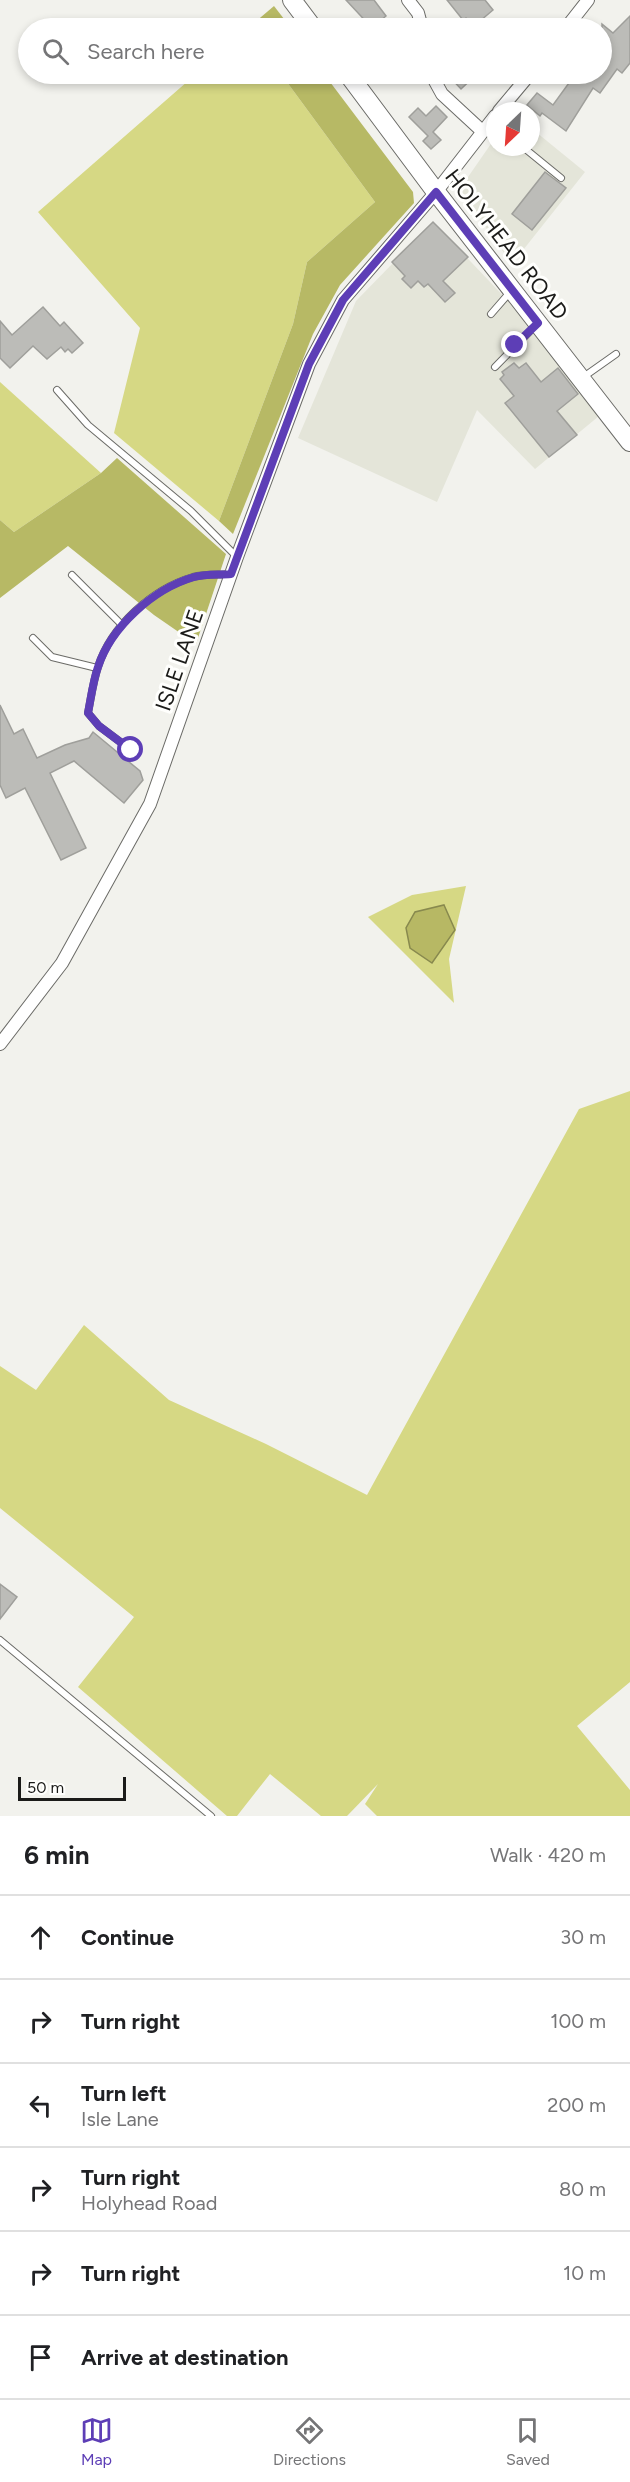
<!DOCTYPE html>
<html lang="en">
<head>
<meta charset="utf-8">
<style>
  body { margin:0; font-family:Figtree,sans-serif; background:#f6f6f6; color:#202124 }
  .compass { position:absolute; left:486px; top:102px; width:54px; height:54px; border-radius:50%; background:#fff; box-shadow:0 3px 9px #0003; rotate:205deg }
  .scale { position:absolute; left:18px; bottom:15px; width:108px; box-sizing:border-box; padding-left:6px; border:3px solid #1b1b19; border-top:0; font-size:16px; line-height:21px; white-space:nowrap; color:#1b1b19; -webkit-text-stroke:4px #fffffd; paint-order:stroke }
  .stop { position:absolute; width:18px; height:18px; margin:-14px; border:4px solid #5d3eb6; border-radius:50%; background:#fff }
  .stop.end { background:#5d3eb6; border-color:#fff; box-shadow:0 2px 6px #0008 }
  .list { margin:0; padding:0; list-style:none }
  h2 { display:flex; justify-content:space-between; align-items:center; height:78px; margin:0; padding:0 24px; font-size:26px }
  h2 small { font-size:20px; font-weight:400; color:#757577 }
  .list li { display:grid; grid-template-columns:39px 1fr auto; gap:18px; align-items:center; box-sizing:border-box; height:84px; padding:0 24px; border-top:2px solid #e0e0e0 }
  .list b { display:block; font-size:22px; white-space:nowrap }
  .list p { margin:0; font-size:20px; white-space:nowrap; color:#757577 }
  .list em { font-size:20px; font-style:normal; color:#757577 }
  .icon { flex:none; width:33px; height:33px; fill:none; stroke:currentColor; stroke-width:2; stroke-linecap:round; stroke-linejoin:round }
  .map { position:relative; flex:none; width:630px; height:1816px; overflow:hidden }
  .search { position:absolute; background:#fff; box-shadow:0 3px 9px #0003; left:18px; right:18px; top:18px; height:66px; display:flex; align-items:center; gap:15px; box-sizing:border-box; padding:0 21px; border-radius:33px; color:#757577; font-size:22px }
  .sheet { height:582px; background:#fff }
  nav { display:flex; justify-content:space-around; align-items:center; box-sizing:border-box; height:84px; border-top:2px solid #e0e0e0; background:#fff; font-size:16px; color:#757577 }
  nav a { display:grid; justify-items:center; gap:3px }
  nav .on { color:#5d3eb6 }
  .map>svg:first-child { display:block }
  .built { fill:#e4e5d9 }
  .green { fill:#d6d884 }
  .forest { fill:#b7b965 }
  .water { fill:#b7b864; stroke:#88894e; stroke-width:1.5 }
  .building { fill:#bcbcb8; stroke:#9f9f9b; stroke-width:1.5 }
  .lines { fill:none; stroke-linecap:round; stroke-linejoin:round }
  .service-casing { stroke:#6b6b67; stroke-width:8 }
  .minor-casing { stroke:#6b6b67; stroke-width:14 }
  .secondary-casing { stroke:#6b6b67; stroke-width:20 }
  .service { stroke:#fff; stroke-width:6 }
  .minor { stroke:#fff; stroke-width:12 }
  .secondary { stroke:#fff; stroke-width:18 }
  .route { stroke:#5d3eb6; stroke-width:8 }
  .labels { text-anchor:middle; stroke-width:6; stroke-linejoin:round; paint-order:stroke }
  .street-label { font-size:22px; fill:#1b1b19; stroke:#fffffd }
</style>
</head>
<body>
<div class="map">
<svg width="630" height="1816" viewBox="0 0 630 1816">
  <rect width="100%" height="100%" fill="#f2f2ed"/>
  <g class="built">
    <path d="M 531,128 L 585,172 L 512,264 L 459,190 L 495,138 L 495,147 L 531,147 Z"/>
    <path d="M 433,222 L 512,305 L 599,416 L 535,469 L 477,410 L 437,502 L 298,438 L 356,301 Z"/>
  </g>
  <g class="green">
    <path d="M 196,74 L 281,74 L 375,202 L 307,262 L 293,324 L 219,521 L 114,433 L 140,328 L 38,212 Z"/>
    <path d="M 0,382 L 101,473 L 14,532 L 0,520 Z"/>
    <path d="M 466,886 L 449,959 L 454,1003 L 368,917 L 412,895 Z"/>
    <path d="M 630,1091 L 630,1682 L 577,1726 L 630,1790 L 630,1816 L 377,1816 L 365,1804 L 378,1784 L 347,1816 L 321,1816 L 270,1774 L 237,1816 L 227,1816 L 78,1687 L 134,1617 L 0,1508 L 0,1366 L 36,1390 L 84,1325 L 169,1400 L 266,1444 L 367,1495 L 579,1109 Z"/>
  </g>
  <g class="forest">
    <path d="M 274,6 L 291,28 L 248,28 Z"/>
    <path d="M 281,74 L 324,74 L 413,192 L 414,203 L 340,285 L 313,334 L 233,534 L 219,521 L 293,324 L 307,262 L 375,202 Z"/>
    <path d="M 117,458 L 226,554 L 196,644 L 154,615 L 68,546 L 0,598 L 0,520 L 14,532 L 101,473 Z"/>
  </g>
  <path class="water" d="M 444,905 L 455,930 L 432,963 L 410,948 L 406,928 L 415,912 Z"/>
  <g class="building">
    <path d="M 346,0 L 374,0 L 386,16 L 372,28 Z"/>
    <path d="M 447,0 L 485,0 L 493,10 L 473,27 L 466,18 L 463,20 Z"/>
    <path d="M 630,16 L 630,63 L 622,73 L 617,69 L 600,93 L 593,88 L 566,131 L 542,113 L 540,116 L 527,105 L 537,93 L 553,105 L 574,76 L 579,79 L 583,74 L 602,74 L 602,24 L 613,33 Z"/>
    <path d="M 447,74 L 477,74 L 461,89 Z"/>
    <path d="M 436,106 L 447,117 L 433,132 L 441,140 L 431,149 L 423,141 L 428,136 L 409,117 L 418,108 L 426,116 Z"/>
    <path d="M 545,172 L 566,188 L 532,230 L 512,214 Z"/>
    <path d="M 433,222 L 468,257 L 443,281 L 455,293 L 445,302 L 428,284 L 424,287 L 418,281 L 411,288 L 402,279 L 405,276 L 392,262 Z"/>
    <path d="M 43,307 L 60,326 L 64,322 L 83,343 L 72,353 L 68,349 L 65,352 L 61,347 L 47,359 L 33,346 L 10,368 L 0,358 L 0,321 L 12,335 Z"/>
    <path d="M 514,363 L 519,368 L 526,363 L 541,382 L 558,368 L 578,394 L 557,411 L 577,435 L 549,457 L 505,403 L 514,396 L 500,379 L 504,375 L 502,372 Z"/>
    <path d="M 0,705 L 14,734 L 23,729 L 37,758 L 65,745 L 89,738 L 93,732 L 140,771 L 143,780 L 124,803 L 74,761 L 50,773 L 86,848 L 61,860 L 25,788 L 6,798 L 0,785 Z"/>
    <path d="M 0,1584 L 17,1597 L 0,1619 Z"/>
  </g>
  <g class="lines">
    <defs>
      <g id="service">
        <path d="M 523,147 L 561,178"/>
        <path d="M 491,314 L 511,291"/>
        <path d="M 495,367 L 535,326"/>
        <path d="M 582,378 L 616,354"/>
        <path d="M 57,390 L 88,425 L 191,511 L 237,557"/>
        <path d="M 72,575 L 122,625"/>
        <path d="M 33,638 L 52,657 L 97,668"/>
        <path d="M 131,750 L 99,726 L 88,713 C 91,698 93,682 98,667 C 111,626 152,589 193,577 C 205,574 218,575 230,574"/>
        <path d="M 0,1640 L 211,1816"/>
      </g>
      <g id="minor">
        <path d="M 408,0 L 418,13 L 422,28"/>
        <path d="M 566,28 L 588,0"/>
        <path d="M 431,74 L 442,94 L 482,131"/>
        <path d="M 499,111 L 530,74"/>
        <path d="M 0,1044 L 62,963 L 150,804 L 237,557 L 309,364 L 343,300 L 436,192 L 495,116"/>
      </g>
      <g id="secondary">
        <path d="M 292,0 L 313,28"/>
        <path d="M 348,74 L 436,192 L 630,442"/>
      </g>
    </defs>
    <use href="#service" class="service-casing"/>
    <use href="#minor" class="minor-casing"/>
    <use href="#secondary" class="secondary-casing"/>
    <use href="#service" class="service"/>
    <use href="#minor" class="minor"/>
    <use href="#secondary" class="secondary"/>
  </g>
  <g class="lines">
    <path class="route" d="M 131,750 L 99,726 L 88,713 C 91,698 93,681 98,667 C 111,627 153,589 194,577 C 205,574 219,575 231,574 L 309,364 L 343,300 L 436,192 L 538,323 L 515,345"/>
  </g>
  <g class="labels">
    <g class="street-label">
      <text transform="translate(507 244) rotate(52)" y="8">HOLYHEAD ROAD</text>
      <text transform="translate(179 660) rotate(-71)" y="8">ISLE LANE</text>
    </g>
  </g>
</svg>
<svg class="compass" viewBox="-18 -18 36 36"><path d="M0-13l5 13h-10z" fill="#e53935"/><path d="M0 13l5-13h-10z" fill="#757577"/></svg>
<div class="scale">50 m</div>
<div class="stop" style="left:131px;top:750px"></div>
<div class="stop end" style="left:515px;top:345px"></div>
<div class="search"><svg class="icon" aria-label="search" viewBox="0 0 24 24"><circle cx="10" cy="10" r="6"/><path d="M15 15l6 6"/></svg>Search here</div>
</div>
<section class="sheet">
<h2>6 min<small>Walk · 420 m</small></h2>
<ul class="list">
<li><svg class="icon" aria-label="ahead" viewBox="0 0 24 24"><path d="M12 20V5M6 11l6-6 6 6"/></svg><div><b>Continue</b></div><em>30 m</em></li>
<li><svg class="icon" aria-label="right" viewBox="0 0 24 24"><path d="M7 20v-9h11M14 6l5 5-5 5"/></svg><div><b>Turn right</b></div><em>100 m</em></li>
<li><svg class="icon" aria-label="left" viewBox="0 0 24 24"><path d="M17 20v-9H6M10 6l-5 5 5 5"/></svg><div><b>Turn left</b><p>Isle Lane</p></div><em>200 m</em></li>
<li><svg class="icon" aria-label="right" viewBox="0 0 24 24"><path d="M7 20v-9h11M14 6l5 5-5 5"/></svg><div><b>Turn right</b><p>Holyhead Road</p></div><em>80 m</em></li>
<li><svg class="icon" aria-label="right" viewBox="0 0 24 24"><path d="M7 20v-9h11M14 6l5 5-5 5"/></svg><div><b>Turn right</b></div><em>10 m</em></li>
<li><svg class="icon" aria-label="arrive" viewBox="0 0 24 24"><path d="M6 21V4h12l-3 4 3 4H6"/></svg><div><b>Arrive at destination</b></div></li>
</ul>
</section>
<nav>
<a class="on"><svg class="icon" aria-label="map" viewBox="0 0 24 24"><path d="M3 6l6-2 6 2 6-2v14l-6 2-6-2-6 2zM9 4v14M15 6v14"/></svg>Map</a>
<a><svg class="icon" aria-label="directions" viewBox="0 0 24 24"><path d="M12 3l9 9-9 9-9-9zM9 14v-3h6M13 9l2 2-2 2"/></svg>Directions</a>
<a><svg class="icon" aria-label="saved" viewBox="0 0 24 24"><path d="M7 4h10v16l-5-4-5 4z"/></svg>Saved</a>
</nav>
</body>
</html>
